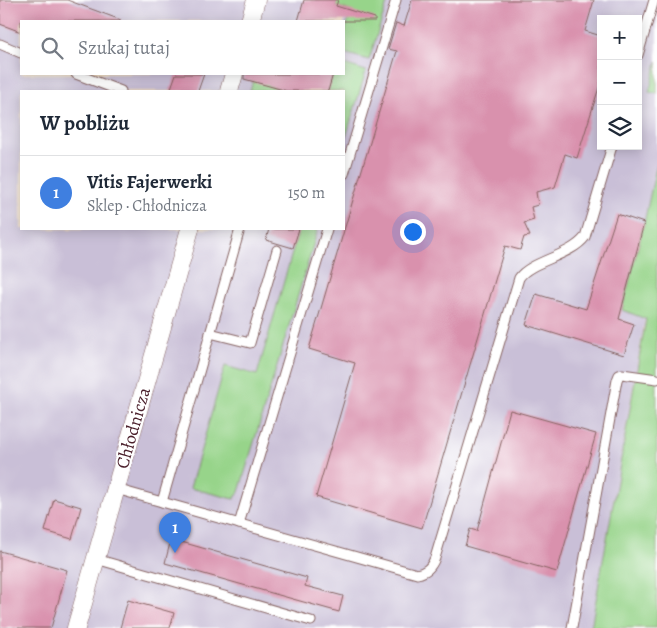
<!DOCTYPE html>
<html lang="pl">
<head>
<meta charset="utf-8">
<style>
  body { margin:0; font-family:Alegreya,serif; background:#f2f2f3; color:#1f2937 }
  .controls { position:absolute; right:15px; top:15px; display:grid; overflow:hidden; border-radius:0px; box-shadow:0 2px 12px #0003 }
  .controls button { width:45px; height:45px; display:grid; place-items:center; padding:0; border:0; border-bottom:1px solid #e0e1e3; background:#fff; color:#1f2937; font:25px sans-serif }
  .you { position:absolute; left:412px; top:231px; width:18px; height:18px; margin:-12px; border:4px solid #fff; border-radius:50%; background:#1a73e8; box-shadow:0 0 0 8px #1a73e833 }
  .badge { display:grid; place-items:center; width:32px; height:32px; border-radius:50%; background:#1a73e8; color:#fff; font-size:16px; font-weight:700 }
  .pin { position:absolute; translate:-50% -41px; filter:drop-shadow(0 1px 2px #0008) }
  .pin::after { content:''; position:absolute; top:26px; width:18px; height:15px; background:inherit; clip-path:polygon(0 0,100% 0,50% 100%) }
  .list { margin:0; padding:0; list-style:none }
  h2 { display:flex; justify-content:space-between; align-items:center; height:65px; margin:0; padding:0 20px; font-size:21px }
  h2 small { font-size:16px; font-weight:400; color:#747a83 }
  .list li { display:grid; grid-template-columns:32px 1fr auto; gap:15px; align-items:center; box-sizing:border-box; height:75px; padding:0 20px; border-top:1px solid #e0e1e3 }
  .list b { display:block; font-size:19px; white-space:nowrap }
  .list p { margin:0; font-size:16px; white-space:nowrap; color:#747a83 }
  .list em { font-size:16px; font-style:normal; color:#747a83 }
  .icon { flex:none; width:28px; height:28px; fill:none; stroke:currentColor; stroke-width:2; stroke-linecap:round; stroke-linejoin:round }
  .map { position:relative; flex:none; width:657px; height:628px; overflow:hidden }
  .search { position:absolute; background:#fff; box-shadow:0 2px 12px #0003; left:20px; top:20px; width:325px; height:55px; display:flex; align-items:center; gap:12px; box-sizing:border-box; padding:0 18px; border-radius:0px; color:#747a83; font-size:19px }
  .panel { position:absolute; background:#fff; box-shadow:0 2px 12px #0003; left:20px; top:90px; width:325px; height:140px; border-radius:0px }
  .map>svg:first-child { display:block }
  .industrial { fill:#c9bfd7; fill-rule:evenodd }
  .green { fill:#97d48a; stroke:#707a5a }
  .building { fill:#d991ad }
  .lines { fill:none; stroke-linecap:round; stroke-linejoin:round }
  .lane-casing { stroke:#866362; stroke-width:11 }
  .street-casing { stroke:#866362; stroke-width:19 }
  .lane { stroke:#fff; stroke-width:9 }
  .street { stroke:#fff; stroke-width:18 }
  .labels { text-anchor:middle; stroke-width:4; stroke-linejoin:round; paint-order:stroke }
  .street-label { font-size:18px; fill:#4a1f2b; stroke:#fff }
</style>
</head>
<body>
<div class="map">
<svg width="657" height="628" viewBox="0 0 657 628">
  <rect width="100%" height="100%" fill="#fff"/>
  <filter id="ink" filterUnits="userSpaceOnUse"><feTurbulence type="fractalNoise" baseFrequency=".02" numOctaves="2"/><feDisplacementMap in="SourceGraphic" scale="10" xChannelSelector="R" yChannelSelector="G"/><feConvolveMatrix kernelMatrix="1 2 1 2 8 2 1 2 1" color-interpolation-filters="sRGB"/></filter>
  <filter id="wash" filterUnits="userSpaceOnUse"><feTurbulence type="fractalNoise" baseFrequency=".0096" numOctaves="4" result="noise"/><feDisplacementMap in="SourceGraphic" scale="20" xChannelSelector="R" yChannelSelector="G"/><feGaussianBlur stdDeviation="1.12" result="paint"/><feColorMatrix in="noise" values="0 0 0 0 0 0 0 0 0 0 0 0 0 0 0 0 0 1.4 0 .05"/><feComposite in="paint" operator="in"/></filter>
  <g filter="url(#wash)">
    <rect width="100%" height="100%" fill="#f4e1c7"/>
    <path class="industrial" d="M 0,0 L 657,0 L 657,251 L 591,628 L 0,628 ZM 601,19 L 638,19 L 638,146 L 601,146 ZM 21,21 L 344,21 L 344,74 L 21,74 ZM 21,91 L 344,91 L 344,229 L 21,229 Z"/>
    <g class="green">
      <path d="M 338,0 L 388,0 L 369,60 L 344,53 L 344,36 L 351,11 L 336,6 Z"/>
      <path d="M 657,61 L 657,94 L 649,92 Z"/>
      <path d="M 344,64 L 366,71 L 344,143 L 344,91 L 328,91 L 333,74 L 344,74 Z"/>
      <path d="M 255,74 L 267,74 L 264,84 L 287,91 L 250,91 Z"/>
      <path d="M 657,163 L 657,628 L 591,628 L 646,319 L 622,310 L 644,223 Z"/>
      <path d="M 299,229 L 318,229 L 239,492 L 234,499 L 190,488 L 225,366 L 257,375 Z"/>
    </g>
    <g id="blocks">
      <g class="building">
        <path d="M 0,0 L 67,0 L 121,20 L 120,21 L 21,21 L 21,32 L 0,24 Z"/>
        <path d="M 304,0 L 338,0 L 336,6 L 375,18 L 375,21 L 298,21 Z"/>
        <path d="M 412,0 L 594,0 L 585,31 L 601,36 L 601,81 L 577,158 L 565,154 L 555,187 L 536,192 L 538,205 L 531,207 L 534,220 L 524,223 L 530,236 L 524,237 L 520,250 L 505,246 L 422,528 L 316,497 L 355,363 L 309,349 L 397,51 L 388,49 L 396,23 L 404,26 Z"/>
        <path d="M 176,74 L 204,74 L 198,91 L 170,91 Z"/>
        <path d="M 244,74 L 333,74 L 328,91 L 287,91 L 244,79 Z"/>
        <path d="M 617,214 L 644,223 L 619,319 L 634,324 L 624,355 L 526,325 L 536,294 L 586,309 Z"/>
        <path d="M 269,229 L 299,229 L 293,248 L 266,240 Z"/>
        <path d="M 510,410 L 596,434 L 557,572 L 465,546 L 470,529 L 477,531 Z"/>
        <path d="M 54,499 L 81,507 L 72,539 L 45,531 Z"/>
        <path d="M 171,539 L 307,578 L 305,586 L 343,596 L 339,612 L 165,563 Z"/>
        <path d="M 0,551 L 67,570 L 51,628 L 0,628 Z"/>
        <path d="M 128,600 L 174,613 L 170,628 L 120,628 Z"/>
      </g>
    </g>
  </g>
  <g filter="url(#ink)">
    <use href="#blocks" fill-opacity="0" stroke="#866362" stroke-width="1"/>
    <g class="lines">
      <defs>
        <g id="lane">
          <path d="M 0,44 L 21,53"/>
          <path d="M 638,55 L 654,0"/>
          <path d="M 76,74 L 121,91"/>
          <path d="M 344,174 L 396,0"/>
          <path d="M 210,333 L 250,343 L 277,250"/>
          <path d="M 116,489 L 162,502 L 240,229"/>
          <path d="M 162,502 L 417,574 C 426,572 431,568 435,558 L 519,278 C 530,261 571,256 585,237 L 612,146"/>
          <path d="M 239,524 L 327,229"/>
          <path d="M 96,559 L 311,621"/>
          <path d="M 572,628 L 617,380 L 619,375 L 622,374 L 657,379"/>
        </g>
        <g id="street">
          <path d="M 250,21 L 256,0"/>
          <path d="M 229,91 L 234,74"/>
          <path d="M 76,628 L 190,229"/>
        </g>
      </defs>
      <use href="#lane" class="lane-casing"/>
      <use href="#street" class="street-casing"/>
      <use href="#lane" class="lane"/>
      <use href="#street" class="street"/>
    </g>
  </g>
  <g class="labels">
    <g class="street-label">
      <text transform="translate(133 428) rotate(-74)" y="6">Chłodnicza</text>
    </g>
  </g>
</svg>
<div class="controls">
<button>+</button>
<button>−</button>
<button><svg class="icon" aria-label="layers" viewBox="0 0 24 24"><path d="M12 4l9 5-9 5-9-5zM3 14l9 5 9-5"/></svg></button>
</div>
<div class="you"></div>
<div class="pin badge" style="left:175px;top:553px;background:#3f7fe0">1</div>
<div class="search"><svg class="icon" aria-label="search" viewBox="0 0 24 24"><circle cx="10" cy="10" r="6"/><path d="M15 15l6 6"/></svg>Szukaj tutaj</div>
<section class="panel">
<h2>W pobliżu<small></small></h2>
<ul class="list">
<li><span class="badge" style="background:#3f7fe0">1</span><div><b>Vitis Fajerwerki</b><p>Sklep · Chłodnicza</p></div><em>150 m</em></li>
</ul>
</section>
</div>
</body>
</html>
